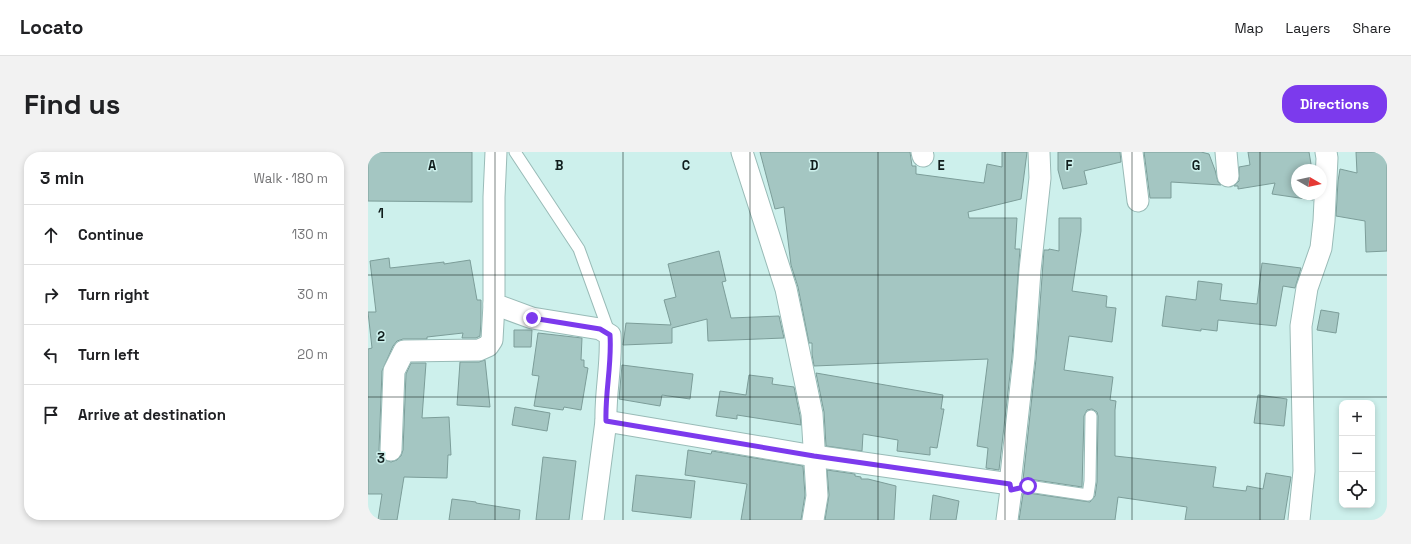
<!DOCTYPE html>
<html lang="en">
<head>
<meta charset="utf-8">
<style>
  body { margin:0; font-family:"Space Grotesk",sans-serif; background:#f2f2f2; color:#202124 }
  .controls { position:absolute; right:12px; bottom:12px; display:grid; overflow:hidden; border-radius:8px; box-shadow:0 2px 6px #0003 }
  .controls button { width:36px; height:36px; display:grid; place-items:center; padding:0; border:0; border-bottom:1px solid #e0e0e0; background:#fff; color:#202124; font:20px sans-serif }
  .compass { position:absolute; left:923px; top:12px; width:36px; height:36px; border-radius:50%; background:#fff; box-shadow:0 2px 6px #0003; rotate:99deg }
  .stop { position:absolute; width:12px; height:12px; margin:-9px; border:3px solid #7c3aed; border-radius:50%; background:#fff }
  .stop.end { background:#7c3aed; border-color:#fff; box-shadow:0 1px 4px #0008 }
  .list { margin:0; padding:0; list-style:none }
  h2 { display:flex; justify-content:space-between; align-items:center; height:52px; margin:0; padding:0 16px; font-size:17px }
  h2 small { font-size:13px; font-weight:400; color:#757577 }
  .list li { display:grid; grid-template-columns:26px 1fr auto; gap:12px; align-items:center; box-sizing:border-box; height:60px; padding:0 16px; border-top:1px solid #e0e0e0 }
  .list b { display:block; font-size:15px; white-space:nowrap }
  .list em { font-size:13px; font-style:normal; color:#757577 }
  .icon { flex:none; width:22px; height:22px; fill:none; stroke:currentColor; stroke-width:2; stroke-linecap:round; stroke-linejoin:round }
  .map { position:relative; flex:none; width:1019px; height:368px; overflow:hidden; border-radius:16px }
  header { display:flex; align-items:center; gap:24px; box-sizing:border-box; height:56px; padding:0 20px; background:#fff; border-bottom:1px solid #e0e0e0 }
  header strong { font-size:19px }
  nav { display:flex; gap:22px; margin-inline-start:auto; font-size:14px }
  .intro { display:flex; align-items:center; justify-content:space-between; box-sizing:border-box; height:96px; padding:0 24px }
  h1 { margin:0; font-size:28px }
  .button { padding:10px 18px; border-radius:16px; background:#7c3aed; color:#fff; font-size:14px; font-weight:700 }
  main { display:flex; gap:24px; padding:0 24px }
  aside { flex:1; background:#fff; border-radius:16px; box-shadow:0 2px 6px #0003 }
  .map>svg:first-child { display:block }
  .building { fill:#a4c6c2; stroke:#7c9d99 }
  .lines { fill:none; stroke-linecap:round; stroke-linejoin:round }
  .lane-casing { stroke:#99bbb7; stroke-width:13 }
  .street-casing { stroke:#99bbb7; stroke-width:23 }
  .lane { stroke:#fff; stroke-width:11 }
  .street { stroke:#fff; stroke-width:21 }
  .route { stroke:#7c3aed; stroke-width:5 }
  .grid { fill:none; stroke:#101d1c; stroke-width:1; stroke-opacity:0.55 }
  .grid-label { font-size:13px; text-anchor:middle; font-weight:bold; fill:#101d1c; stroke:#cdf0ec; stroke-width:3; stroke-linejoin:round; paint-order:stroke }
</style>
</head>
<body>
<header>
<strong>Locato</strong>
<nav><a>Map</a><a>Layers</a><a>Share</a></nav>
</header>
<div class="intro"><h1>Find us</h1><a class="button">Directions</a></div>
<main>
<aside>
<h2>3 min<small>Walk · 180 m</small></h2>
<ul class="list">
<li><svg class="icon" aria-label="ahead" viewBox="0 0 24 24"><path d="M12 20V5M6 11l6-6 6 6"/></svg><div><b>Continue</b></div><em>130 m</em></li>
<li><svg class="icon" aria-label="right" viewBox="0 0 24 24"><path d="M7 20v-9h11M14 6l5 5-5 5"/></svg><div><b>Turn right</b></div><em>30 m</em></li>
<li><svg class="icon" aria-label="left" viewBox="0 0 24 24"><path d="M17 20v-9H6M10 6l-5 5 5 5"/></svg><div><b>Turn left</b></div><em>20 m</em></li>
<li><svg class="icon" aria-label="arrive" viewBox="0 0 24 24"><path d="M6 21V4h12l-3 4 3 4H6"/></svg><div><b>Arrive at destination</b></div></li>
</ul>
</aside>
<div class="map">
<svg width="1019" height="368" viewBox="0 0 1019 368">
  <rect width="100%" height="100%" fill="#cdf0ec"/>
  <g class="building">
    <path d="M 0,0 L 104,0 L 104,50 L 0,49 Z"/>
    <path d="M 392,0 L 542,0 L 544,14 L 548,14 L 548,22 L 616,31 L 619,12 L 634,15 L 634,0 L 659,0 L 653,47 L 600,60 L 601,66 L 649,66 L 647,97 L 652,97 L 644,205 L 631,318 L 618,316 L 620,296 L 609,294 L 620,207 L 446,214 L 444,202 L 444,191 L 441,191 L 430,135 L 423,113 L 416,55 L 407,57 Z"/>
    <path d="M 690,0 L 752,0 L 753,10 L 716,19 L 719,32 L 695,37 L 690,18 Z"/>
    <path d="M 776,0 L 833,0 L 841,2 L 847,18 L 850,30 L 853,33 L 803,30 L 803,46 L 782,46 Z"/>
    <path d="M 880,0 L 941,0 L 944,18 L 929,18 L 929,42 L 945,42 L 945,48 L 904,42 L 907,31 L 870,37 L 870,34 L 866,34 L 871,29 L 871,15 L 882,13 Z"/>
    <path d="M 988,0 L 1019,0 L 1019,99 L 998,100 L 997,69 L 968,64 L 970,29 L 972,17 L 989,21 Z"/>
    <path d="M 691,66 L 713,66 L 713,79 L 704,139 L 739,144 L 738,155 L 748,156 L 744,190 L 701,184 L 696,218 L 745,225 L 742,248 L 748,249 L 747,258 L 747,304 L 848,315 L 845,335 L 878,339 L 879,334 L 895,337 L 898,321 L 923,325 L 916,368 L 817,368 L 819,355 L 750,345 L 747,368 L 651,368 L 655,342 L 660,341 L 722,350 L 727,344 L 729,330 L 730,264 L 729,260 L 724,257 L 719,258 L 716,264 L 714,335 L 661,327 L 655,328 L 668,207 L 676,98 L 681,98 L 681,97 L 691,99 Z"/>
    <path d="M 351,99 L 358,129 L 354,130 L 363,166 L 411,164 L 416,186 L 340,189 L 339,167 L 304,176 L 304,191 L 255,193 L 258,171 L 303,173 L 296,148 L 308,145 L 300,112 Z"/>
    <path d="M 21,106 L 22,116 L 76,110 L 76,112 L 102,108 L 109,148 L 113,148 L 113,169 L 112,184 L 108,186 L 94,186 L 95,181 L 59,185 L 59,187 L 35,187 L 29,189 L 25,194 L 14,219 L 11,298 L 13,304 L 17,308 L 23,310 L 29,308 L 33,304 L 35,298 L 38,222 L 43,211 L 58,211 L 54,266 L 81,265 L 83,303 L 80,303 L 79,326 L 36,325 L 29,368 L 10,368 L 14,342 L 0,342 L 0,197 L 4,196 L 0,160 L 8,160 L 2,109 Z"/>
    <path d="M 894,111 L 933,116 L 927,136 L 915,134 L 908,174 L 850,168 L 849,179 L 833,177 L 833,179 L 794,174 L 798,144 L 828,148 L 830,129 L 854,132 L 852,148 L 889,152 Z"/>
    <path d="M 953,158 L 971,161 L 968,181 L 949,178 Z"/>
    <path d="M 146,178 L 164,178 L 163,195 L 146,195 Z"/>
    <path d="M 170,181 L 214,186 L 213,208 L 216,208 L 216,215 L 220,216 L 213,258 L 196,255 L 195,258 L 166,254 L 171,224 L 164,223 Z"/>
    <path d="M 117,208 L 122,255 L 89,253 L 92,210 L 111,210 Z"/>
    <path d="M 254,213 L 325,222 L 322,247 L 294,243 L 292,254 L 251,247 Z"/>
    <path d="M 448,221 L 575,243 L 573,257 L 576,257 L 569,296 L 562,295 L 562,303 L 529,299 L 530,288 L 495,282 L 494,299 L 458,294 L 456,260 Z"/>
    <path d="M 381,223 L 405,226 L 404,232 L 426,235 L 432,264 L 433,273 L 369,263 L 369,267 L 348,264 L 352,239 L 378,243 Z"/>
    <path d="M 890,243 L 919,247 L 916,274 L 886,271 Z"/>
    <path d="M 147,255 L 182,261 L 179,279 L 144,273 Z"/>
    <path d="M 320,298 L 343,302 L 344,299 L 435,314 L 437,343 L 433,368 L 373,368 L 379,332 L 317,323 Z"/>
    <path d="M 175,305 L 208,309 L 201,368 L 168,368 Z"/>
    <path d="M 459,318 L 487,322 L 487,324 L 493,325 L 493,327 L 500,327 L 528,334 L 526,368 L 457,368 L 461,343 Z"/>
    <path d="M 268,323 L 327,329 L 323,366 L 264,359 Z"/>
    <path d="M 565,343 L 591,349 L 588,368 L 562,368 Z"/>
    <path d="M 84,347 L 108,350 L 108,351 L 152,358 L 151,368 L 81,368 Z"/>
  </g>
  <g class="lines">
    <defs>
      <g id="lane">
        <path d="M 147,0 L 211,97 L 241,180"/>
        <path d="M 643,338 L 660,334 L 720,343 L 722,329 L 723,264"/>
      </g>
      <g id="street">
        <path d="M 128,0 L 126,45 L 126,152 L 164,166 L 232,177 L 242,183 C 244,212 237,240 238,269 L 225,368"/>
        <path d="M 374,0 L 418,137 L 444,262 L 449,344 L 445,368"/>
        <path d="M 554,0 L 555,4"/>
        <path d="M 764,0 L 770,49"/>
        <path d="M 858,0 L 860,24"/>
        <path d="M 238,269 L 446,304 L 642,332"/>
        <path d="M 23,298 L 26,219 L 36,199 L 111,198 L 120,194 L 124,188 L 126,152"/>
        <path d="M 639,368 L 643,338 L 642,332 L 656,206 L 662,118 L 672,26 L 671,0"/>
        <path d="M 931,368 L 936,319 L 933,174 L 939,136 L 953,96 L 956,69 L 959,6 L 958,0"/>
      </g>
    </defs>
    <use href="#lane" class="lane-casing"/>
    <use href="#street" class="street-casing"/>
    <use href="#lane" class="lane"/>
    <use href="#street" class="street"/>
  </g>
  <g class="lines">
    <path class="route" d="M 164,166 L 232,177 L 242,183 C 244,212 237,240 238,269 L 446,304 L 642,332 L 643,338 L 660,334"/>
  </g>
  <path class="grid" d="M 127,0 L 127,368M 255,0 L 255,368M 382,0 L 382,368M 510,0 L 510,368M 637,0 L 637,368M 764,0 L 764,368M 892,0 L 892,368M 0,123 L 1019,123M 0,245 L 1019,245"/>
  <g class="grid-label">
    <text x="64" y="18">A</text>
    <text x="191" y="18">B</text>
    <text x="318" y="18">C</text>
    <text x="446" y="18">D</text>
    <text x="573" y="18">E</text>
    <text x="701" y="18">F</text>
    <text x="828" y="18">G</text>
    <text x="13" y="66">1</text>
    <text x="13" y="189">2</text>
    <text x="13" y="311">3</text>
  </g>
</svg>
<div class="controls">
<button>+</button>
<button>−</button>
<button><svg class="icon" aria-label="locate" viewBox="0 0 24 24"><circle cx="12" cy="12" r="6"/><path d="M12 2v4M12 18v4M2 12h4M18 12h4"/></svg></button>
</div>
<svg class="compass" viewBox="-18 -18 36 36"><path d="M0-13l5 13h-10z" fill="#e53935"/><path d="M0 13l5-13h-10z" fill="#757577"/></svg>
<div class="stop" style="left:660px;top:334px"></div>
<div class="stop end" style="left:164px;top:166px"></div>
</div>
</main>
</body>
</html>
